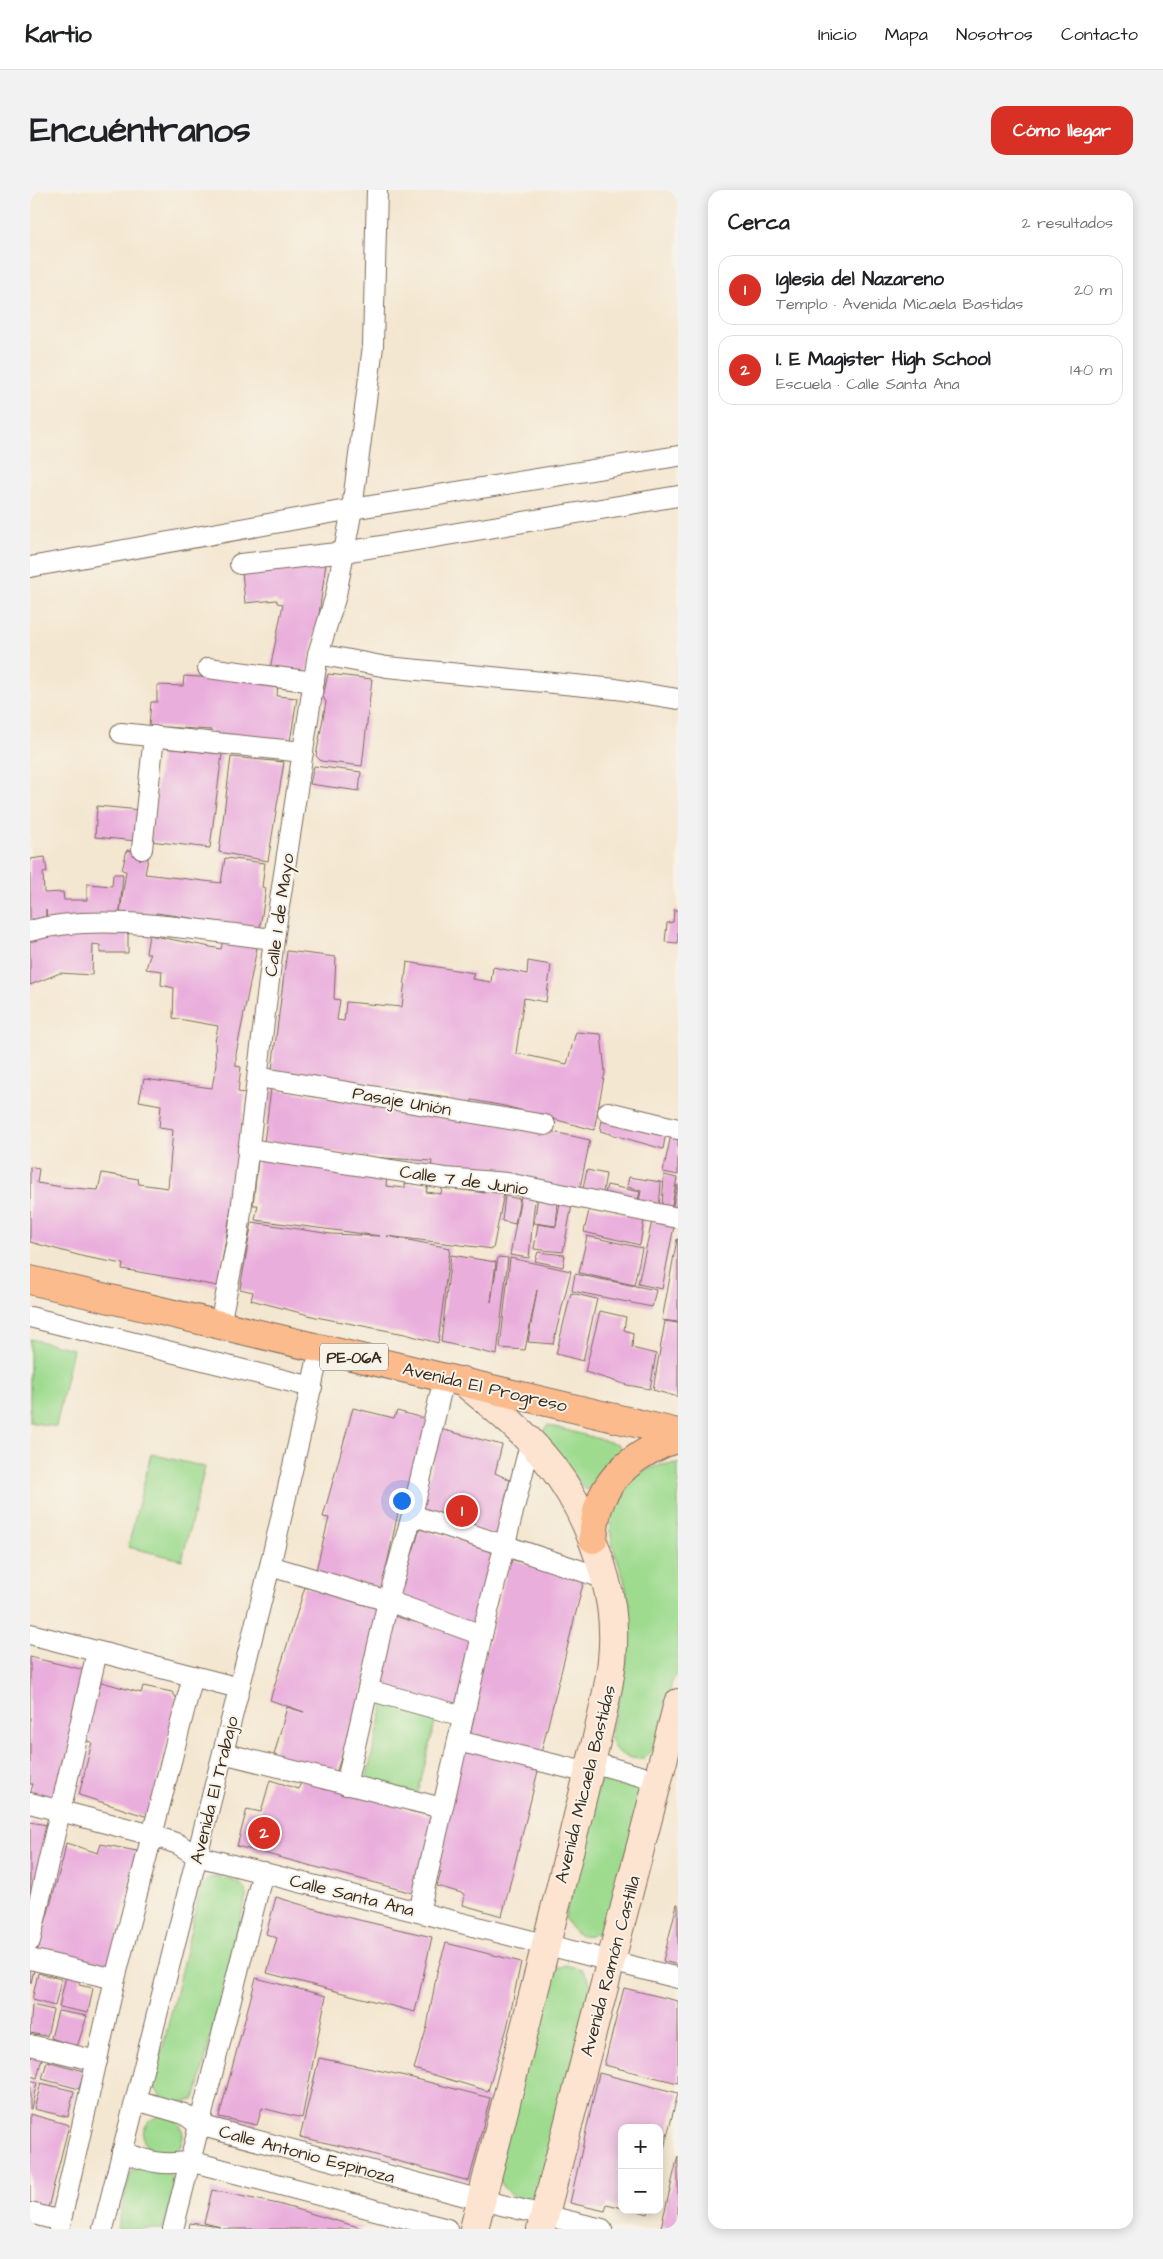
<!DOCTYPE html>
<html lang="es">
<head>
<meta charset="utf-8">
<style>
  body { margin:0; font-family:"Architects Daughter",sans-serif; background:#f2f2f2; color:#202124 }
  .controls { position:absolute; right:15px; bottom:15px; display:grid; overflow:hidden; border-radius:10px; box-shadow:0 2px 12px #0003 }
  .controls button { width:45px; height:45px; display:grid; place-items:center; padding:0; border:0; border-bottom:1px solid #e0e0e0; background:#fff; color:#202124; font:25px sans-serif }
  .you { position:absolute; left:371px; top:1310px; width:18px; height:18px; margin:-12px; border:4px solid #fff; border-radius:50%; background:#1a73e8; box-shadow:0 0 0 8px #1a73e833 }
  .badge { display:grid; place-items:center; width:32px; height:32px; border-radius:50%; background:#d93025; color:#fff; font-size:16px; font-weight:700 }
  .pin { position:absolute; translate:-50% -50%; border:2px solid #fff; box-shadow:0 1px 5px #0006 }
  .list { margin:0; padding:0; list-style:none }
  h2 { display:flex; justify-content:space-between; align-items:center; height:65px; margin:0; padding:0 20px; font-size:21px }
  h2 small { font-size:16px; font-weight:400; color:#757577 }
  .list li { display:grid; grid-template-columns:32px 1fr auto; gap:15px; align-items:center; box-sizing:border-box; height:70px; margin:0 10px 10px; padding:0 10px; border:1px solid #e0e0e0; border-radius:15px }
  .list b { display:block; font-size:19px; white-space:nowrap }
  .list p { margin:0; font-size:16px; white-space:nowrap; color:#757577 }
  .list em { font-size:16px; font-style:normal; color:#757577 }
  .map { position:relative; flex:none; width:648px; height:2039px; overflow:hidden; border-radius:15px }
  header { display:flex; align-items:center; gap:30px; box-sizing:border-box; height:70px; padding:0 25px; background:#fff; border-bottom:1px solid #e0e0e0 }
  header strong { font-size:24px }
  nav { display:flex; gap:28px; margin-inline-start:auto; font-size:18px }
  .intro { display:flex; align-items:center; justify-content:space-between; box-sizing:border-box; height:120px; padding:0 30px }
  h1 { margin:0; font-size:35px }
  .button { padding:12px 22px; border-radius:15px; background:#d93025; color:#fff; font-size:18px; font-weight:700 }
  main { display:flex; gap:30px; padding:0 30px }
  aside { flex:1; background:#fff; border-radius:15px; box-shadow:0 2px 12px #0003 }
  .map>svg:first-child { display:block }
  .green { fill:#9edb8f; stroke:#6c8256 }
  .building { fill:#eaaedd }
  .lines { fill:none; stroke-linecap:round; stroke-linejoin:round }
  .street-casing { stroke:#7c6c5d; stroke-width:22 }
  .secondary-casing { stroke:#7c6c5d; stroke-width:30 }
  .highway-casing { stroke:#7c6c5d; stroke-width:30 }
  .street { stroke:#fff; stroke-width:20 }
  .secondary { stroke:#fde4d1; stroke-width:28 }
  .highway { stroke:#fbbb8d; stroke-width:28 }
  .labels { text-anchor:middle; stroke-width:4; stroke-linejoin:round; paint-order:stroke }
  .shield { fill:#f7f3e8; stroke:#73665b; stroke-width:1 }
  .shield-label { font-size:16px; font-weight:bold; fill:#3b2a1e }
  .street-label { font-size:18px; fill:#3b2a1e; stroke:#f7f3e8 }
</style>
</head>
<body>
<header>
<strong>Kartio</strong>
<nav><a>Inicio</a><a>Mapa</a><a>Nosotros</a><a>Contacto</a></nav>
</header>
<div class="intro"><h1>Encuéntranos</h1><a class="button">Cómo llegar</a></div>
<main>
<div class="map">
<svg width="648" height="2039" viewBox="0 0 648 2039">
  <rect width="100%" height="100%" fill="#f7f3e8"/>
  <filter id="ink" filterUnits="userSpaceOnUse"><feTurbulence type="fractalNoise" baseFrequency=".02" numOctaves="2"/><feDisplacementMap in="SourceGraphic" scale="10" xChannelSelector="R" yChannelSelector="G"/><feConvolveMatrix kernelMatrix="1 2 1 2 8 2 1 2 1" color-interpolation-filters="sRGB"/></filter>
  <filter id="wash" filterUnits="userSpaceOnUse"><feTurbulence type="fractalNoise" baseFrequency=".0096" numOctaves="4" result="noise"/><feDisplacementMap in="SourceGraphic" scale="20" xChannelSelector="R" yChannelSelector="G"/><feGaussianBlur stdDeviation="1.12" result="paint"/><feColorMatrix in="noise" values="0 0 0 0 0 0 0 0 0 0 0 0 0 0 0 0 0 1.4 0 .05"/><feComposite in="paint" operator="in"/></filter>
  <g filter="url(#wash)">
    <rect width="100%" height="100%" fill="#f4e7d1"/>
    <g class="green">
      <path d="M 0,1149 L 43,1159 L 26,1237 L 0,1232 Z"/>
      <path d="M 517,1235 L 588,1254 L 593,1262 L 565,1295 L 556,1300 L 510,1248 Z"/>
      <path d="M 121,1264 L 175,1277 L 152,1370 L 98,1357 Z"/>
      <path d="M 648,1273 L 648,1478 L 641,1495 L 632,1543 L 626,1557 L 614,1569 C 599,1569 583,1565 580,1547 C 580,1540 584,1531 585,1525 C 590,1503 597,1480 597,1458 C 598,1436 599,1414 595,1393 C 591,1378 583,1362 581,1346 C 576,1301 606,1275 648,1273 Z"/>
      <path d="M 355,1511 L 407,1524 L 388,1603 L 336,1590 Z"/>
      <path d="M 584,1586 L 609,1595 L 611,1604 L 578,1737 C 560,1749 545,1750 535,1728 L 567,1595 L 575,1588 Z"/>
      <path d="M 186,1687 C 198,1690 212,1690 217,1703 L 167,1903 L 164,1910 L 148,1913 L 132,1910 L 124,1895 L 171,1697 L 179,1688 Z"/>
      <path d="M 535,1775 L 552,1779 L 562,1796 L 509,2004 C 487,2015 473,2003 466,1983 L 518,1788 L 525,1780 Z"/>
      <circle cx="133" cy="1946" r="20"/>
      <path d="M 110,1977 C 124,1979 138,1978 145,1992 L 133,2039 L 87,2039 L 100,1985 L 103,1980 Z"/>
    </g>
    <g id="blocks">
      <g class="building">
        <path d="M 296,373 L 289,424 L 292,424 L 289,436 L 286,435 L 276,486 L 240,479 L 253,414 L 247,413 L 247,410 L 215,413 L 212,381 Z"/>
        <path d="M 298,484 L 342,489 L 332,576 L 291,571 L 286,566 L 296,512 L 293,507 Z"/>
        <path d="M 154,486 L 248,492 L 247,506 L 267,508 L 260,552 L 181,545 L 181,540 L 119,536 L 121,512 L 127,512 L 127,495 L 153,496 Z"/>
        <path d="M 132,558 L 192,564 L 180,658 L 120,651 Z"/>
        <path d="M 201,567 L 254,572 L 238,671 L 189,662 Z"/>
        <path d="M 284,576 L 331,582 L 329,601 L 280,594 Z"/>
        <path d="M 67,616 L 111,620 L 106,651 L 65,647 Z"/>
        <path d="M 97,660 L 119,664 L 115,684 L 191,693 L 195,668 L 235,673 L 232,697 L 236,698 L 230,738 L 126,723 L 125,728 L 17,734 L 16,720 L 16,732 L 5,733 L 4,729 L 0,729 L 0,669 L 15,667 L 17,682 L 13,683 L 14,703 L 33,702 L 34,710 L 57,710 L 57,694 L 82,696 L 83,684 L 93,684 L 90,722 L 96,681 L 92,680 Z"/>
        <path d="M 644,720 L 648,720 L 648,753 L 635,752 L 637,733 L 643,732 Z"/>
        <path d="M 98,740 L 98,763 L 70,763 L 70,755 L 63,754 L 62,785 L 30,783 L 0,795 L 0,749 L 24,741 Z"/>
        <path d="M 119,745 L 191,759 L 193,750 L 227,758 L 206,864 L 206,876 L 211,877 L 208,902 L 215,903 L 203,1007 L 188,1096 L 92,1079 L 93,1074 L 55,1067 L 0,1052 L 0,977 L 9,979 L 7,993 L 32,997 L 68,1000 L 72,983 L 108,989 L 109,994 L 138,998 L 143,940 L 129,938 L 131,915 L 109,911 L 114,889 L 182,898 L 186,874 L 185,852 L 188,836 L 143,828 L 144,798 L 131,795 L 132,781 L 116,779 L 120,764 L 116,763 Z"/>
        <path d="M 257,761 L 306,767 L 304,809 L 310,810 L 307,830 L 314,831 L 316,812 L 372,817 L 377,772 L 444,783 L 442,789 L 461,792 L 463,777 L 497,784 L 498,771 L 521,775 L 516,812 L 494,808 L 486,863 L 537,874 L 546,842 L 571,844 L 575,882 L 564,940 L 475,916 L 442,910 L 441,915 L 418,912 L 419,907 L 308,892 L 242,879 Z"/>
        <path d="M 241,899 L 405,922 L 405,927 L 510,939 L 560,950 L 549,1002 L 401,980 L 402,971 L 338,967 L 234,952 Z"/>
        <path d="M 572,930 L 636,943 L 633,959 L 570,941 Z"/>
        <path d="M 641,945 L 648,946 L 648,985 L 633,982 Z"/>
        <path d="M 228,969 L 357,985 L 356,996 L 375,998 L 375,993 L 398,995 L 396,1002 L 411,1004 L 412,997 L 455,1003 L 456,996 L 475,998 L 463,1059 L 357,1046 L 420,1058 L 408,1153 L 375,1144 L 286,1127 L 221,1110 L 223,1102 L 210,1099 L 222,1032 L 301,1044 L 350,1046 L 225,1030 L 228,1015 L 223,1015 Z"/>
        <path d="M 557,980 L 576,984 L 572,1007 L 552,1002 Z"/>
        <path d="M 634,985 L 647,988 L 641,1019 L 632,1017 Z"/>
        <path d="M 599,987 L 631,992 L 629,1022 L 608,1017 L 611,1001 L 597,997 Z"/>
        <path d="M 577,995 L 610,1002 L 607,1015 L 574,1007 Z"/>
        <path d="M 647,995 L 648,995 L 648,1021 L 642,1020 Z"/>
        <path d="M 475,1006 L 490,1009 L 485,1034 L 472,1031 Z"/>
        <path d="M 491,1006 L 505,1008 L 499,1068 L 480,1065 Z"/>
        <path d="M 508,1006 L 528,1011 L 526,1036 L 504,1033 Z"/>
        <path d="M 530,1012 L 542,1015 L 533,1062 L 504,1059 L 508,1034 L 526,1037 Z"/>
        <path d="M 560,1016 L 614,1030 L 610,1055 L 554,1042 Z"/>
        <path d="M 622,1031 L 644,1036 L 632,1099 L 608,1094 Z"/>
        <path d="M 557,1046 L 612,1058 L 604,1095 L 549,1083 Z"/>
        <path d="M 647,1049 L 648,1049 L 648,1132 L 632,1130 Z"/>
        <path d="M 508,1062 L 535,1065 L 533,1077 L 505,1071 Z"/>
        <path d="M 421,1065 L 466,1072 L 461,1112 L 468,1067 L 478,1068 L 467,1165 L 411,1152 Z"/>
        <path d="M 480,1068 L 541,1081 L 523,1154 L 498,1152 L 507,1100 L 495,1160 L 470,1158 Z"/>
        <path d="M 545,1084 L 626,1100 L 622,1117 L 542,1101 Z"/>
        <path d="M 541,1103 L 567,1109 L 553,1171 L 526,1164 Z"/>
        <path d="M 570,1121 L 596,1127 L 594,1140 L 603,1143 L 602,1158 L 626,1164 L 620,1199 L 597,1195 L 555,1182 Z"/>
        <path d="M 635,1131 L 648,1133 L 648,1207 L 623,1200 Z"/>
        <path d="M 323,1218 L 364,1228 L 367,1221 L 400,1230 L 375,1320 L 369,1318 L 351,1402 L 285,1384 L 299,1328 L 293,1327 Z"/>
        <path d="M 410,1239 L 472,1255 L 465,1283 L 480,1290 L 473,1318 L 469,1346 L 392,1323 Z"/>
        <path d="M 390,1339 L 466,1360 L 450,1439 L 368,1410 Z"/>
        <path d="M 480,1369 L 554,1390 L 510,1567 L 434,1548 Z"/>
        <path d="M 275,1397 L 352,1420 L 331,1508 L 305,1586 L 243,1569 L 257,1517 L 274,1522 L 240,1510 Z"/>
        <path d="M 364,1426 L 446,1449 L 428,1518 L 346,1495 Z"/>
        <path d="M 0,1467 L 59,1481 L 28,1610 L 0,1605 L 3,1594 L 0,1594 Z"/>
        <path d="M 68,1491 L 111,1503 L 113,1496 L 142,1502 L 147,1509 L 118,1627 L 49,1605 L 62,1552 L 54,1551 Z"/>
        <path d="M 431,1557 L 509,1577 L 472,1726 L 433,1715 L 435,1704 L 407,1696 L 411,1682 L 406,1680 Z"/>
        <path d="M 240,1590 L 269,1599 L 271,1590 L 356,1611 L 380,1621 L 406,1627 L 390,1705 L 207,1656 L 217,1619 L 231,1622 Z"/>
        <path d="M 0,1632 L 23,1636 L 0,1728 Z"/>
        <path d="M 36,1653 L 68,1663 L 71,1654 L 107,1661 L 79,1781 L 6,1765 L 33,1669 Z"/>
        <path d="M 246,1707 L 299,1723 L 402,1747 L 385,1822 L 237,1783 L 247,1748 L 236,1744 Z"/>
        <path d="M 647,1714 L 648,1714 L 648,1775 L 633,1771 Z"/>
        <path d="M 416,1753 L 491,1772 L 477,1838 L 458,1901 L 384,1879 L 397,1837 L 407,1782 Z"/>
        <path d="M 0,1779 L 4,1780 L 1,1793 L 0,1793 Z"/>
        <path d="M 37,1781 L 52,1785 L 49,1795 L 63,1798 L 58,1823 L 29,1817 Z"/>
        <path d="M 8,1783 L 31,1789 L 25,1816 L 2,1810 Z"/>
        <path d="M 226,1788 L 296,1806 L 272,1928 L 232,1918 L 227,1935 L 189,1927 Z"/>
        <path d="M 594,1798 L 648,1811 L 648,1893 L 574,1875 Z"/>
        <path d="M 2,1815 L 23,1820 L 17,1846 L 0,1843 Z"/>
        <path d="M 28,1821 L 57,1826 L 47,1857 L 21,1848 Z"/>
        <path d="M 0,1865 L 12,1868 L 7,1888 L 0,1886 Z"/>
        <path d="M 289,1868 L 371,1885 L 460,1908 L 439,1991 L 328,1960 L 270,1947 Z"/>
        <path d="M 17,1871 L 54,1881 L 49,1899 L 12,1889 Z"/>
        <path d="M 569,1883 L 648,1903 L 630,1974 L 629,1938 L 592,1938 L 592,2018 L 577,2014 L 575,2021 L 540,2013 Z"/>
        <path d="M 0,1890 L 7,1892 L 1,1919 L 0,1919 Z"/>
        <path d="M 11,1893 L 44,1901 L 38,1927 L 4,1919 Z"/>
        <path d="M 0,1924 L 39,1935 L 18,2018 L 0,2013 Z"/>
        <path d="M 648,1966 L 648,2039 L 639,2039 L 631,2037 Z"/>
        <path d="M 182,2000 L 248,2014 L 335,2039 L 159,2039 L 160,2033 L 191,2037 L 174,2033 Z"/>
        <path d="M 605,2020 L 619,2020 L 618,2024 Z"/>
      </g>
    </g>
  </g>
  <g filter="url(#ink)">
    <use href="#blocks" fill-opacity="0" stroke="#7c6c5d" stroke-width="1"/>
    <g class="lines">
      <defs>
        <g id="street">
          <path d="M 210,374 L 315,362 L 648,306"/>
          <path d="M 0,377 L 322,319 L 648,266"/>
          <path d="M 288,464 L 357,477 L 586,499 L 648,509"/>
          <path d="M 178,478 L 284,492"/>
          <path d="M 91,543 L 273,562"/>
          <path d="M 112,659 L 124,546"/>
          <path d="M 0,741 C 69,721 172,741 244,749"/>
          <path d="M 228,887 L 515,935"/>
          <path d="M 578,922 L 648,939"/>
          <path d="M 218,959 L 415,988 L 477,993 L 648,1028"/>
          <path d="M 0,1127 L 282,1197"/>
          <path d="M 190,1134 L 208,1046 L 244,749 L 288,464 L 306,405 L 322,319 L 343,156 L 347,0"/>
          <path d="M 382,1325 L 576,1389"/>
          <path d="M 240,1376 L 358,1411 L 452,1445"/>
          <path d="M 0,1444 L 209,1498"/>
          <path d="M 338,1500 L 433,1526"/>
          <path d="M 428,1551 L 559,1583"/>
          <path d="M 193,1563 L 412,1618"/>
          <path d="M 561,1572 L 628,1591"/>
          <path d="M 316,1595 L 358,1411 L 382,1325 L 414,1188"/>
          <path d="M 0,1613 L 122,1645 L 148,1654 L 167,1666 L 648,1788"/>
          <path d="M 389,1722 L 452,1445 L 501,1250"/>
          <path d="M 0,1751 L 67,1462"/>
          <path d="M 0,1769 L 85,1789"/>
          <path d="M 0,1855 L 67,1871"/>
          <path d="M 106,1910 L 154,1924 L 169,1935 L 451,2010 L 572,2039"/>
          <path d="M 92,1962 C 118,1971 132,1977 160,1971 L 417,2039"/>
          <path d="M 0,2023 L 31,2031"/>
          <path d="M 29,2039 L 85,1789 L 163,1486"/>
          <path d="M 73,2039 L 240,1376 L 290,1159"/>
          <path d="M 143,2039 L 233,1682"/>
        </g>
        <g id="secondary">
          <path d="M 432,1191 C 507,1251 549,1293 575,1388 C 593,1450 578,1500 564,1560 C 553,1605 542,1650 531,1695 C 502,1810 473,1924 444,2039"/>
          <path d="M 511,2039 L 648,1513"/>
        </g>
        <g id="highway">
          <path d="M 0,1090 L 648,1243"/>
          <path d="M 563,1349 C 564,1339 565,1328 568,1318 C 580,1280 613,1260 648,1248"/>
        </g>
      </defs>
      <use href="#street" class="street-casing"/>
      <use href="#secondary" class="secondary-casing"/>
      <use href="#highway" class="highway-casing"/>
      <use href="#street" class="street"/>
      <use href="#secondary" class="secondary"/>
      <use href="#highway" class="highway"/>
    </g>
  </g>
  <g class="labels">
    <rect class="shield" x="290" y="1153.5" width="68" height="27" rx="4"/>
    <g class="shield-label">
      <text x="324" y="1173">PE-06A</text>
    </g>
    <g class="street-label">
      <text transform="translate(249 725) rotate(-82)" y="6">Calle 1 de Mayo</text>
      <text transform="translate(372 911) rotate(10)" y="6">Pasaje Unión</text>
      <text transform="translate(434 990) rotate(8)" y="6">Calle 7 de Junio</text>
      <text transform="translate(455 1197) rotate(13)" y="6">Avenida El Progreso</text>
      <text transform="translate(555 1594) rotate(-76)" y="6">Avenida Micaela Bastidas</text>
      <text transform="translate(184 1600) rotate(-76)" y="6">Avenida El Trabajo</text>
      <text transform="translate(322 1705) rotate(14)" y="6">Calle Santa Ana</text>
      <text transform="translate(580 1776) rotate(-75)" y="6">Avenida Ramón Castilla</text>
      <text transform="translate(277 1964) rotate(15)" y="6">Calle Antonio Espinoza</text>
    </g>
  </g>
</svg>
<div class="controls">
<button>+</button>
<button>−</button>
</div>
<div class="you"></div>
<div class="pin badge" style="left:432px;top:1321px">1</div>
<div class="pin badge" style="left:234px;top:1643px">2</div>
</div>
<aside>
<h2>Cerca<small>2 resultados</small></h2>
<ul class="list">
<li><span class="badge">1</span><div><b>Iglesia del Nazareno</b><p>Templo · Avenida Micaela Bastidas</p></div><em>20 m</em></li>
<li><span class="badge">2</span><div><b>I. E Magister High School</b><p>Escuela · Calle Santa Ana</p></div><em>140 m</em></li>
</ul>
</aside>
</main>
</body>
</html>
